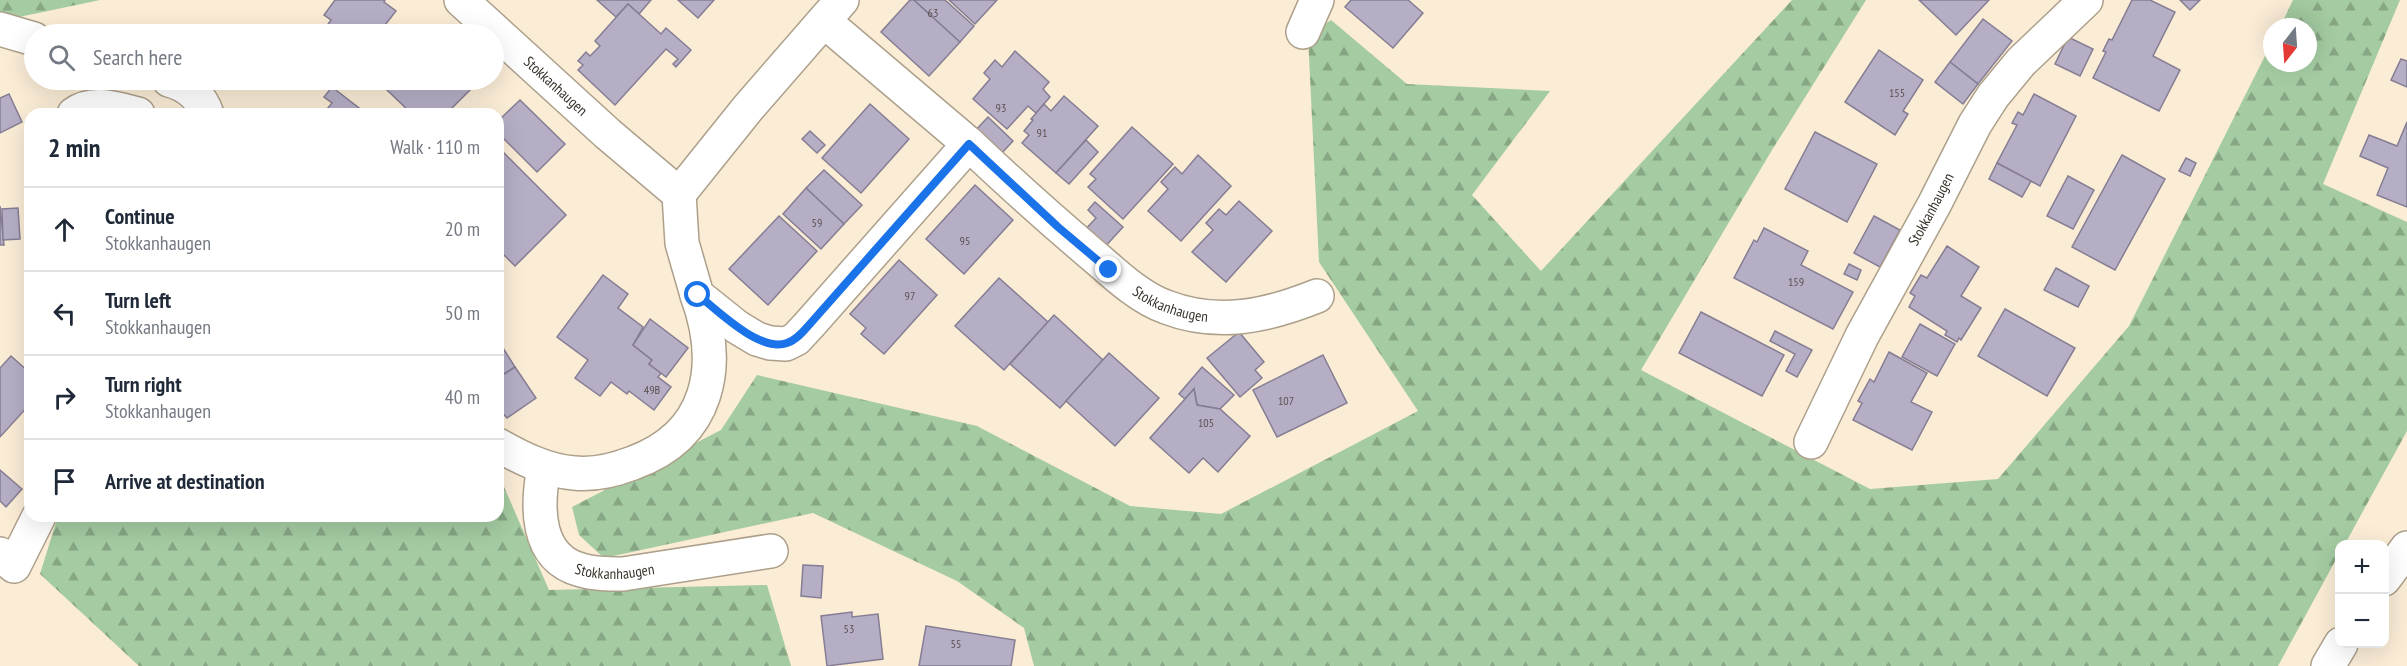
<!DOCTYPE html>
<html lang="en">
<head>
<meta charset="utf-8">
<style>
  body { margin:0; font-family:"PT Sans Narrow",sans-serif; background:#f2f2f3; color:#1f2937 }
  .controls { position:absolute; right:18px; bottom:18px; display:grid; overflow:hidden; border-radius:12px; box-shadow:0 6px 24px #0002 }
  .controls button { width:54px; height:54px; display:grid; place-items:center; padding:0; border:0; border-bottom:2px solid #e0e1e3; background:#fff; color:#1f2937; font:30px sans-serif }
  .compass { position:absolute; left:2263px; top:18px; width:54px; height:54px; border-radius:50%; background:#fff; box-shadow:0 6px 24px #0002; rotate:197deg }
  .stop { position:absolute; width:18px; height:18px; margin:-14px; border:4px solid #1a73e8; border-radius:50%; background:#fff }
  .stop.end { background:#1a73e8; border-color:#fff; box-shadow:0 2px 6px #0008 }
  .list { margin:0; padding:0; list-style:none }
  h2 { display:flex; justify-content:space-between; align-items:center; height:78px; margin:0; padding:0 24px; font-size:26px }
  h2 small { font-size:20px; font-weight:400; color:#747a83 }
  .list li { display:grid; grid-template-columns:39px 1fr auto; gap:18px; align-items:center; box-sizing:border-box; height:84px; padding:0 24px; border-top:2px solid #e0e1e3 }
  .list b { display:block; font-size:22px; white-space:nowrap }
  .list p { margin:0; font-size:20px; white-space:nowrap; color:#747a83 }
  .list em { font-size:20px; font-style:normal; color:#747a83 }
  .icon { flex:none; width:33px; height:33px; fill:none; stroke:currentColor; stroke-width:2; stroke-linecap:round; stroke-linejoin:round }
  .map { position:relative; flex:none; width:2407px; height:666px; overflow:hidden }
  .search { position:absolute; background:#fff; box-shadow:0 6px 24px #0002; left:24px; top:24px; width:480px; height:66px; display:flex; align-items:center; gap:15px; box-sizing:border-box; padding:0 21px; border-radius:33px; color:#747a83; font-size:22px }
  .panel { position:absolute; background:#fff; box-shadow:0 6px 24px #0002; left:24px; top:108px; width:480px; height:414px; border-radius:18px }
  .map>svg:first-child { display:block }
  .forest { fill:url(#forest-firs) }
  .building { fill:#b6aec5; stroke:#857d93; stroke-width:1.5 }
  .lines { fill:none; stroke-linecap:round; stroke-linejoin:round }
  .minor-casing { stroke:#ada08b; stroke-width:36 }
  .minor { stroke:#fff; stroke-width:33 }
  .route { stroke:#1a73e8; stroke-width:8 }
  .labels { text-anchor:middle; stroke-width:4.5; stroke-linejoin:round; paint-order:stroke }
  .number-label { font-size:12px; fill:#585252 }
  .street-label { font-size:15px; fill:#39342b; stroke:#faecd5 }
</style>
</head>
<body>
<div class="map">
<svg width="2407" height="666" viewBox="0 0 2407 666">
  <defs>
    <pattern id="forest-firs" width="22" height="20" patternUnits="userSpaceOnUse" patternTransform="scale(1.5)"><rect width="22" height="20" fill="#a4cba2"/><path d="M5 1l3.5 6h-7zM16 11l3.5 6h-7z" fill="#87a684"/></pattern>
  </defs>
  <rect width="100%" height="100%" fill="#faecd5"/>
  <g class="forest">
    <path d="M 0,0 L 100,0 L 0,21 Z"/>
    <path d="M 1792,0 L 1866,0 L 1772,150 L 1641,370 L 1870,489 L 1998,479 L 2129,326 L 2272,42 L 2272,63 L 2308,63 L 2308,27 L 2280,27 L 2293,0 L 2400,0 L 2323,184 L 2407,222 L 2407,431 L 2345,544 L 2340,544 L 2339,554 L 2278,666 L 1034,666 L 1024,628 L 957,581 L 813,513 L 604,558 L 579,535 L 572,507 L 721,430 L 757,375 L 977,426 L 1130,506 L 1221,514 L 1418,411 L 1319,262 L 1308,36 L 1331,20 L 1407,84 L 1550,91 L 1472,195 L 1541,271 Z"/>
    <path d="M 498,477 L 501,480 L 549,590 L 767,585 L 791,666 L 139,666 L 40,574 L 58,516 L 498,516 Z"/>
  </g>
  <g class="building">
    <path d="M 335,0 L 385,0 L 384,2 L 396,11 L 378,34 L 324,34 L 322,33 L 331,20 L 324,15 Z"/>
    <path d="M 597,0 L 651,0 L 639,14 L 628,4 L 616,17 Z"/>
    <path d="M 678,0 L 714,0 L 698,18 Z"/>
    <path d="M 910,0 L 914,0 L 960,42 L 929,76 L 881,32 Z"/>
    <path d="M 914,0 L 945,0 L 974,26 L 960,42 Z"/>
    <path d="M 949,0 L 997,0 L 975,24 Z"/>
    <path d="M 1351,0 L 1408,0 L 1423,13 L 1393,48 L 1345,7 Z"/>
    <path d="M 1919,0 L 1989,0 L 1956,35 Z"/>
    <path d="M 2132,0 L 2150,0 L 2175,12 L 2153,56 L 2180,70 L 2159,111 L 2093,78 L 2106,52 L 2103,51 L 2109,39 L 2112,40 Z"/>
    <path d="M 2180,0 L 2200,0 L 2190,10 Z"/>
    <path d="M 628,4 L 661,34 L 666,28 L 691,50 L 676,67 L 673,64 L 678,59 L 666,49 L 615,105 L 578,70 L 583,65 L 578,61 L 586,52 L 590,56 L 600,46 L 595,41 Z"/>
    <path d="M 1983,19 L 2012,41 L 1978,84 L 1950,62 Z"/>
    <path d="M 2068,37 L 2093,49 L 2080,76 L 2055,64 Z"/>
    <path d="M 1879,50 L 1923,80 L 1903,111 L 1908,114 L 1895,135 L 1845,102 Z"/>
    <path d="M 1015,51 L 1049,82 L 1043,89 L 1050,97 L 1036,113 L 1028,106 L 1007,129 L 973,99 L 990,79 L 984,73 L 995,60 L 1002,67 Z"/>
    <path d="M 2401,59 L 2407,61 L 2407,87 L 2391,80 Z"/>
    <path d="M 1950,62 L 1978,84 L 1963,104 L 1935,82 Z"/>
    <path d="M 398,80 L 480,80 L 446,114 L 412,114 L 387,90 Z"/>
    <path d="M 332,87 L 359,108 L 355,114 L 323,114 L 332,103 L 324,97 Z"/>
    <path d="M 9,94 L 22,122 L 0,133 L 0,98 Z"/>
    <path d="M 2034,94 L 2076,116 L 2040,186 L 1997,163 L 2017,125 L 2012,123 L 2018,112 L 2023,115 Z"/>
    <path d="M 1064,96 L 1098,126 L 1056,173 L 1022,143 L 1029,135 L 1024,131 L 1033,120 L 1031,119 L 1044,104 L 1051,111 Z"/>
    <path d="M 520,100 L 565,144 L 537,172 L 498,133 L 498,121 Z"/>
    <path d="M 870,104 L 909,139 L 861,193 L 822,158 Z"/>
    <path d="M 988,117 L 1013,141 L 1000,155 L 974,132 Z"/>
    <path d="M 2407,122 L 2407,207 L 2377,195 L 2388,168 L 2360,156 L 2369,135 L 2397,146 Z"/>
    <path d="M 1132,127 L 1173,164 L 1123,219 L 1088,187 L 1096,179 L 1090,174 Z"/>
    <path d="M 810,131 L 825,145 L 817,153 L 802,139 Z"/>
    <path d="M 1815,132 L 1877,164 L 1847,222 L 1785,189 Z"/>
    <path d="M 1086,140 L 1098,152 L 1069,184 L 1056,173 Z"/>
    <path d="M 499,148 L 566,215 L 515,266 L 498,249 Z"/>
    <path d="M 1198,155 L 1231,186 L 1181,241 L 1148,211 L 1168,189 L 1161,182 L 1175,167 L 1182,174 Z"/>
    <path d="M 2122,155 L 2165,179 L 2115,270 L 2072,247 Z"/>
    <path d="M 2186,158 L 2196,163 L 2190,176 L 2179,171 Z"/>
    <path d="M 1997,163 L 2031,181 L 2022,197 L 1989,179 Z"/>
    <path d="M 824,170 L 862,205 L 844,224 L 806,188 Z"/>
    <path d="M 2068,176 L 2094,190 L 2073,229 L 2047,216 Z"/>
    <path d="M 975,185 L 1013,220 L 964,274 L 926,239 Z"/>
    <path d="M 806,188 L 844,224 L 821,249 L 783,214 Z"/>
    <path d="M 1239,201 L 1272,231 L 1226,282 L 1192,252 L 1213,230 L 1206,223 L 1219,209 L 1226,215 Z"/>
    <path d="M 1095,202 L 1123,227 L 1102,250 L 1083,232 L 1096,218 L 1088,210 Z"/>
    <path d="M 0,206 L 4,245 L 0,245 Z"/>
    <path d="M 18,208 L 20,239 L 3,240 L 2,209 Z"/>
    <path d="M 779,216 L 817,251 L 768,305 L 729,269 Z"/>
    <path d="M 1874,216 L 1900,230 L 1880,267 L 1854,253 Z"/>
    <path d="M 1764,228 L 1808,251 L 1801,265 L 1853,292 L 1833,329 L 1734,278 L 1754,240 L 1757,242 Z"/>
    <path d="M 1947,246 L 1979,267 L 1961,296 L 1981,308 L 1961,340 L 1959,338 L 1957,342 L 1945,335 L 1947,331 L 1909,307 L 1915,296 L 1910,293 L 1921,275 L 1927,278 Z"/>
    <path d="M 899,260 L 937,295 L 884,354 L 861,334 L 866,328 L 850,314 Z"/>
    <path d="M 1849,264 L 1861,270 L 1857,280 L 1844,274 Z"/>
    <path d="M 2056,268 L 2089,286 L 2078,307 L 2044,290 Z"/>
    <path d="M 603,275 L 628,294 L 618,308 L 643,327 L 633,345 L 652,360 L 649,364 L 661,373 L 658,377 L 671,387 L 654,410 L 629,391 L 627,394 L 611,382 L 600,396 L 575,378 L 588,360 L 557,337 Z"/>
    <path d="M 999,278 L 1048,322 L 1004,370 L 955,326 Z"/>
    <path d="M 2005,309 L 2075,348 L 2047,396 L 1978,356 Z"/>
    <path d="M 1701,312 L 1784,355 L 1762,396 L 1679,353 Z"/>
    <path d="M 1054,315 L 1103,360 L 1060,408 L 1010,364 Z"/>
    <path d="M 650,319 L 688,348 L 666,377 L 649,364 L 652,360 L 633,345 Z"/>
    <path d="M 1920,324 L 1955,344 L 1937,376 L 1902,357 Z"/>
    <path d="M 1775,331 L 1812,350 L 1797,377 L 1786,371 L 1795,354 L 1770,341 Z"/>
    <path d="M 1239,332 L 1264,362 L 1255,370 L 1262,378 L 1240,397 L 1207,358 Z"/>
    <path d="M 498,340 L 515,367 L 498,378 Z"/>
    <path d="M 1889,352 L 1927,373 L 1911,402 L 1932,412 L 1912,450 L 1853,420 L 1862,403 L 1858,401 L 1870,379 L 1874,382 Z"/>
    <path d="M 1109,353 L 1159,398 L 1115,446 L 1066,401 Z"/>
    <path d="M 1323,355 L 1347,403 L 1277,437 L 1253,390 Z"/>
    <path d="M 11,356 L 30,373 L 30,404 L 0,437 L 0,368 Z"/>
    <path d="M 515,367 L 536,398 L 507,418 L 498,408 L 498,378 Z"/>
    <path d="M 1202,367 L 1234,395 L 1220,409 L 1197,405 L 1194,389 L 1185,399 L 1179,394 Z"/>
    <path d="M 1194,389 L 1197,405 L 1220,409 L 1250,436 L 1218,472 L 1203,458 L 1189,473 L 1150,438 Z"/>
    <path d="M 0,470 L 22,489 L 6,507 L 0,501 Z"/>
    <path d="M 803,565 L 823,566 L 821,598 L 801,596 Z"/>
    <path d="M 852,612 L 852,617 L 878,614 L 883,659 L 827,666 L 821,616 Z"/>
    <path d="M 926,626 L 1015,640 L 1011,666 L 919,666 Z"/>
  </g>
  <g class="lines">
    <defs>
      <g id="minor">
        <path id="s1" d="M 461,0 L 608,134 L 679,194 L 748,108 L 842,0"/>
        <path d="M 0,29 L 34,39"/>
        <path d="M 1303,32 L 1317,0"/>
        <path d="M 169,80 C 187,85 201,96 207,114"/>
        <path d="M 74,114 C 93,100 117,109 138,114"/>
        <path id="s2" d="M 969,144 C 1012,185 1056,224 1102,263 C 1120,279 1143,299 1166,307 C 1218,327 1267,316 1317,296"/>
        <path d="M 679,194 L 682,243 L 697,295 L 737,327 L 757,339 L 770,343 L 786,344 L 796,339 L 809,325 L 969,144 L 824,21"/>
        <path id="s3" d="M 1811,442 L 1862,336 L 1934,205 L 1975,124 L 1993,96 L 2021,62 L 2086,0"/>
        <path d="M 498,445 C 521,458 547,471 574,473 C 593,475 615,470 633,463 C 710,435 723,366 697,295"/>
        <path id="s4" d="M 544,467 C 537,504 534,558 581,570 C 594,574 609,574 623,574 L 771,551"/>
        <path d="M 0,554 L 14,566 L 39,516"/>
        <path d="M 2384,579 L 2407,548"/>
        <path d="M 2328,666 L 2341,644"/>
      </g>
    </defs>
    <use href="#minor" class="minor-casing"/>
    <use href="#minor" class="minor"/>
  </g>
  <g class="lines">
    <path class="route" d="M 698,295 C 717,310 760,353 787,343 C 796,340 803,332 809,325 L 969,144 L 1058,227 L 1109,270"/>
  </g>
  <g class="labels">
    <g class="number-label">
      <text x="933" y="17">63</text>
      <text x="1897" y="97">155</text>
      <text x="1001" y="112">93</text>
      <text x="1042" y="137">91</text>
      <text x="817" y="227">59</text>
      <text x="965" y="245">95</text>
      <text x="1796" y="286">159</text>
      <text x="910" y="300">97</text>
      <text x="652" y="394">49B</text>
      <text x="1286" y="405">107</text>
      <text x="1206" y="427">105</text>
      <text x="849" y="633">53</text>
      <text x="956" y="648">55</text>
    </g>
    <g class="street-label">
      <text dy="5" stroke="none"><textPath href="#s1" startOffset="128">Stokkanhaugen</textPath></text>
      <text dy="5" stroke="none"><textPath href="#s3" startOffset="262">Stokkanhaugen</textPath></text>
      <text dy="5" stroke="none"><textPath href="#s2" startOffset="260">Stokkanhaugen</textPath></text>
      <text dy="5" stroke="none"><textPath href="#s4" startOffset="156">Stokkanhaugen</textPath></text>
    </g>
  </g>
</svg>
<div class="controls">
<button>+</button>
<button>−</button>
</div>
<svg class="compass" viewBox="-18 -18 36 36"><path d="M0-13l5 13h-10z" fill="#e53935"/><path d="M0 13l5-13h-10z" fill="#747a83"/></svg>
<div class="stop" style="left:698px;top:295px"></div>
<div class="stop end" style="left:1109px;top:270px"></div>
<div class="search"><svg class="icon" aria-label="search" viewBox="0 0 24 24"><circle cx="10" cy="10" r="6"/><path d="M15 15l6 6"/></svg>Search here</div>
<section class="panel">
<h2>2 min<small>Walk · 110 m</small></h2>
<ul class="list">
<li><svg class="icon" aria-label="ahead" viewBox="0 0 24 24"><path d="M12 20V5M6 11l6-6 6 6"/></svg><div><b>Continue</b><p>Stokkanhaugen</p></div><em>20 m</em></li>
<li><svg class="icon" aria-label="left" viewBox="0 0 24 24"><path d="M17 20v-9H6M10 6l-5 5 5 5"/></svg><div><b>Turn left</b><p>Stokkanhaugen</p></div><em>50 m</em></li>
<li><svg class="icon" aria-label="right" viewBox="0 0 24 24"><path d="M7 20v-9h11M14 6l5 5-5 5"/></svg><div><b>Turn right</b><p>Stokkanhaugen</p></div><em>40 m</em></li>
<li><svg class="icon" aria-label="arrive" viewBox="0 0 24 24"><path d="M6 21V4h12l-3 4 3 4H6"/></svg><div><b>Arrive at destination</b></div></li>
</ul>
</section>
</div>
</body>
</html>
